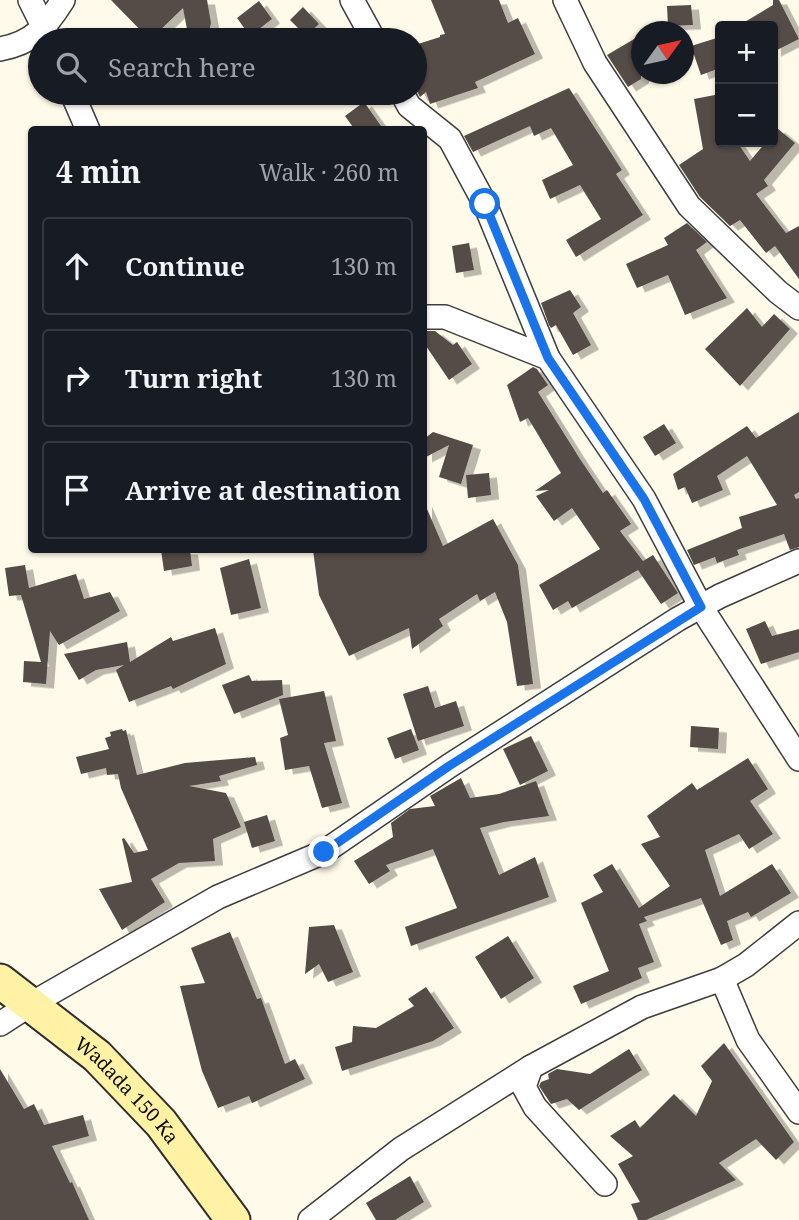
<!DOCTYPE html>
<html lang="en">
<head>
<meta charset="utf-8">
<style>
  body { margin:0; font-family:"Noto Serif",serif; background:#242831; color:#f1f3f6 }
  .controls { position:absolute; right:21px; top:21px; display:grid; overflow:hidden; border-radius:7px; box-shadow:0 2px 5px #0004 }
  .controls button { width:63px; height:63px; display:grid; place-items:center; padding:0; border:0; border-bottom:2px solid #363941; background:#171b24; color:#f1f3f6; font:35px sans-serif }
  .compass { position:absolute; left:631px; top:21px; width:63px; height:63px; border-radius:50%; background:#171b24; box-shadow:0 2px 5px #0004; rotate:57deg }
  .stop { position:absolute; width:21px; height:21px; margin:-16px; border:5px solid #1a73e8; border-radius:50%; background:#fff }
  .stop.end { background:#1a73e8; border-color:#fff; box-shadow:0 2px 7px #0008 }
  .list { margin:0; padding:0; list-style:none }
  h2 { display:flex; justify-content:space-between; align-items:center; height:91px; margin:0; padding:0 28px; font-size:30px }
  h2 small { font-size:23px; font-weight:400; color:#9ea1a6 }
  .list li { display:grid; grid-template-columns:46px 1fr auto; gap:21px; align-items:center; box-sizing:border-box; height:98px; margin:0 14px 14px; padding:0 14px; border:2px solid #363941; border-radius:7px }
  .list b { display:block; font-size:26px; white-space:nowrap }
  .list em { font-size:23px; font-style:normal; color:#9ea1a6 }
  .icon { flex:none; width:38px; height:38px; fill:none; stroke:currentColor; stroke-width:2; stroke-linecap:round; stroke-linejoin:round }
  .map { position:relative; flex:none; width:799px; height:1220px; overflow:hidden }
  .search { position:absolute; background:#171b24; box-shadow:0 2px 5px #0004; left:28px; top:28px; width:399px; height:77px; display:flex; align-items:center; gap:18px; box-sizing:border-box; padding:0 24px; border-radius:38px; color:#9ea1a6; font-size:26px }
  .panel { position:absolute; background:#171b24; box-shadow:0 2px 5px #0004; left:28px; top:126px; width:399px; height:427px; border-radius:7px }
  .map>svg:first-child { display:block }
  .building { fill:#544c47; filter:url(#shadow) }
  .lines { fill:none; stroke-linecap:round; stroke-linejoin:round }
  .street-casing { stroke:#3e3e3e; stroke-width:26 }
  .secondary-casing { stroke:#2d2d2d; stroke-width:37 }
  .street { stroke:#fff; stroke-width:23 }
  .secondary { stroke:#fff2a4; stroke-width:33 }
  .route { stroke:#1a73e8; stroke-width:9 }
  .labels { text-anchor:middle; stroke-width:7; stroke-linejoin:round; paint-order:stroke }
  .street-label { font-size:19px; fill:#0b0b0b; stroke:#fff }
</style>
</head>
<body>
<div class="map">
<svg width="799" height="1220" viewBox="0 0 799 1220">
  <defs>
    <filter id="shadow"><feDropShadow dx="8" dy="4.5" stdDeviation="0" flood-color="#0004"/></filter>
  </defs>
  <rect width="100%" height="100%" fill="#fffae9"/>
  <g class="building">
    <path d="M 111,0 L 207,0 L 211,23 L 207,40 L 189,40 L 183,8 L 150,40 Z"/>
    <path d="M 431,0 L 499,0 L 508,23 L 518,18 L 535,54 L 475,82 L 478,88 L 430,104 L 426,92 L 420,97 L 415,87 L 415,45 L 440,37 L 440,35 L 445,34 Z"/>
    <path d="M 773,0 L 779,0 L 799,39 L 773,52 L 773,26 L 738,26 L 773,5 Z"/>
    <path d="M 259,1 L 272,19 L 250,36 L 237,18 Z"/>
    <path d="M 691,5 L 693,25 L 668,26 L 667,6 Z"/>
    <path d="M 303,7 L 319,24 L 306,36 L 290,20 Z"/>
    <path d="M 641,35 L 641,79 L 628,87 L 607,55 Z"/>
    <path d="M 720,37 L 720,68 L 701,75 L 691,46 Z"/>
    <path d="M 569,88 L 622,170 L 616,174 L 643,215 L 576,257 L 566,240 L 601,219 L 580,185 L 550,199 L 542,180 L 573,165 L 551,128 L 534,136 L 530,126 L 473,152 L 464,136 Z"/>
    <path d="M 720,94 L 720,142 L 737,142 L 750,161 L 766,142 L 773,142 L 773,134 L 777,128 L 795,143 L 764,180 L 768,186 L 756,194 L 786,233 L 799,226 L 799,279 L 775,246 L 766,253 L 740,220 L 730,226 L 700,197 L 679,165 L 703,149 L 694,99 Z"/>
    <path d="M 364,102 L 384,130 L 355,130 L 345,116 Z"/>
    <path d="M 687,223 L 707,242 L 696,250 L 727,298 L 685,315 L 668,275 L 637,288 L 626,264 L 668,245 L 664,238 Z"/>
    <path d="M 469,243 L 474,270 L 456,273 L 452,246 Z"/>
    <path d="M 570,290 L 581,307 L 573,313 L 591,345 L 573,355 L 556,325 L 551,328 L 549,325 L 541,303 Z"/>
    <path d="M 747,308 L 762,327 L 774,314 L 790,329 L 740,386 L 705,349 Z"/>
    <path d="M 424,331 L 435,331 L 453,345 L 457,342 L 472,364 L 449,380 L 424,343 Z"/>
    <path d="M 533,367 L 537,369 L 548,385 L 538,392 L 580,459 L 603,493 L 607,490 L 631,524 L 620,531 L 643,561 L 653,555 L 674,587 L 678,593 L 661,604 L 638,570 L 572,608 L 568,601 L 553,610 L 539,585 L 600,549 L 572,508 L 554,521 L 536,496 L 549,490 L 535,491 L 561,473 L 528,418 L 520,422 L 507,385 Z"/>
    <path d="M 799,412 L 799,492 L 794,495 L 796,499 L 799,498 L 799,547 L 790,550 L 784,534 L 737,550 L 739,555 L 717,563 L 715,557 L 694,565 L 687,550 L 742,528 L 739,517 L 777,505 L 747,456 L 717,476 L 723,490 L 692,503 L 685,487 L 678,490 L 673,474 L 747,426 L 756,438 Z"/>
    <path d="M 664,424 L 676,443 L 655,456 L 643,437 Z"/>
    <path d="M 433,432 L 473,445 L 461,484 L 439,477 L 449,445 L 424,458 L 424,439 Z"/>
    <path d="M 489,473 L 491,495 L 468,498 L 466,475 Z"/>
    <path d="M 424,502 L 443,546 L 493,519 L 518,565 L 533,684 L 517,686 L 507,622 L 495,592 L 480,601 L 477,594 L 439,619 L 443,626 L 412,649 L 409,628 L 349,656 L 319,595 L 313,550 L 424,550 Z"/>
    <path d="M 161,550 L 190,550 L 192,566 L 164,571 Z"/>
    <path d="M 249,559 L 261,608 L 231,615 L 220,568 Z"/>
    <path d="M 25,565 L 29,588 L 76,574 L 84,599 L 110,592 L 120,611 L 59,645 L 50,631 L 46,684 L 23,682 L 24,661 L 41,662 L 21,595 L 9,596 L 5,568 Z"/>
    <path d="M 765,621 L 772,636 L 799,629 L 799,652 L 761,664 L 746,629 Z"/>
    <path d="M 215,628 L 226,664 L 173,689 L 171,686 L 129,702 L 116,670 L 124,665 L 96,670 L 79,680 L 64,654 L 127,642 L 130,662 L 171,637 L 173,641 Z"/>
    <path d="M 249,675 L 252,681 L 282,680 L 283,695 L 234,714 L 222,685 Z"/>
    <path d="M 428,686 L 435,708 L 456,701 L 464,726 L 418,741 L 403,694 Z"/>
    <path d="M 324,691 L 336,741 L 324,743 L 342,803 L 322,808 L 309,766 L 285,770 L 280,738 L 288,735 L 279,699 Z"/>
    <path d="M 691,726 L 719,728 L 718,749 L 690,747 Z"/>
    <path d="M 122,729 L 123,731 L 126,730 L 137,775 L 185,763 L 255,757 L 257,765 L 219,776 L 221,781 L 189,786 L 226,793 L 241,827 L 213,839 L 215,861 L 179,863 L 151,879 L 165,902 L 122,930 L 99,889 L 132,882 L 122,839 L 124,838 L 134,853 L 148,850 L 121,788 L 118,774 L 107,775 L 106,768 L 81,774 L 76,757 L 109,749 L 105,738 L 111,736 L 110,732 Z"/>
    <path d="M 411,729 L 419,750 L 395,759 L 387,738 Z"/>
    <path d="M 531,736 L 548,771 L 520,785 L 503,749 Z"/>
    <path d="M 748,758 L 768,789 L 750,801 L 773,834 L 749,849 L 739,834 L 705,850 L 720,896 L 772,864 L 791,893 L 751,917 L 748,912 L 727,921 L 733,940 L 721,945 L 701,898 L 644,917 L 647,921 L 639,924 L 654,962 L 638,968 L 642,978 L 581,1004 L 573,986 L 609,971 L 581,903 L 603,892 L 593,875 L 612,864 L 639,908 L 670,886 L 641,844 L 660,837 L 647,816 L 692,783 L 697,790 Z"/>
    <path d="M 461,778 L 470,798 L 499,794 L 536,781 L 549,816 L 504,822 L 480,828 L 499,875 L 535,857 L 549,897 L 411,946 L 405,927 L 457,908 L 433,849 L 386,865 L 390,871 L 369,884 L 354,861 L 393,837 L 391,823 L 410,809 L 435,806 L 430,796 Z"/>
    <path d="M 267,815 L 275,841 L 252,848 L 244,822 Z"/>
    <path d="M 334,925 L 353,972 L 328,982 L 319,964 L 305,974 L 309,927 Z"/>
    <path d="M 230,932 L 257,999 L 261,998 L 285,1064 L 295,1059 L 305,1079 L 252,1103 L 249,1096 L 218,1108 L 202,1071 L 180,986 L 205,983 L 191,948 Z"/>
    <path d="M 508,936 L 534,978 L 501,999 L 475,957 Z"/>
    <path d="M 426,987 L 454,1028 L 433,1041 L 342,1071 L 335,1047 L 352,1042 L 353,1026 L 376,1028 L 414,1006 L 408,999 Z"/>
    <path d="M 724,1043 L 794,1142 L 776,1160 L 756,1139 L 719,1163 L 736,1180 L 646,1220 L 638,1220 L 631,1204 L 640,1202 L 618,1164 L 633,1156 L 610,1136 L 635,1120 L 640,1128 L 674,1094 L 696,1116 L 712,1081 L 701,1066 Z"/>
    <path d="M 629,1049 L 642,1070 L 579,1110 L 567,1099 L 551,1104 L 539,1086 L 541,1082 L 549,1079 L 548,1074 L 557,1069 L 590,1074 Z"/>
    <path d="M 0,1069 L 24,1109 L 34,1104 L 44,1125 L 83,1115 L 89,1136 L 52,1146 L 70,1183 L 72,1182 L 89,1220 L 0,1220 Z"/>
    <path d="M 410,1176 L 424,1202 L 395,1220 L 376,1220 L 366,1203 Z"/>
  </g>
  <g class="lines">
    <defs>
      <g id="street">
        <path d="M 30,0 L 49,38"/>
        <path d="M 352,0 L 374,40"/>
        <path d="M 565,0 L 595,63 L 689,206 L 778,292 L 799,308"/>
        <path d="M 0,49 C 33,43 46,27 63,0"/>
        <path d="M 72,93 L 88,130"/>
        <path d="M 402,93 L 409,106 L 450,139 L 485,204 L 548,358"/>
        <path d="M 424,317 L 445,317 L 548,358 L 644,499 L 701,607 L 799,759"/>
        <path d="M 799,923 L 746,965 L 722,979 L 748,1040 L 799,1112"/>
        <path d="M 0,1024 L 31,1004 L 218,897 L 324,852 L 449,766 L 678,619 L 720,596 L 799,561"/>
        <path d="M 605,1184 L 535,1107 L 524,1087 L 531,1067 L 642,1007 L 722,979"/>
        <path d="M 310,1220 L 401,1149 L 531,1067"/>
      </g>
      <g id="secondary">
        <path id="s1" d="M 0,981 L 97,1056 L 161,1123 L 233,1220"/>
      </g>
    </defs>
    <use href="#street" class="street-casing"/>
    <use href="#secondary" class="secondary-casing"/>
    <use href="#street" class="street"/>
    <use href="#secondary" class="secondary"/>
  </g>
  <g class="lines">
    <path class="route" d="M 324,852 L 449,766 L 701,607 L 644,499 L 548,358 L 485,204"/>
  </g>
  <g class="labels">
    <g class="street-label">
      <text dy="7" stroke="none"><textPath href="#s1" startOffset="168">Wadada 150 Ka</textPath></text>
    </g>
  </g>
</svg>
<div class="controls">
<button>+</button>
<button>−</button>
</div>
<svg class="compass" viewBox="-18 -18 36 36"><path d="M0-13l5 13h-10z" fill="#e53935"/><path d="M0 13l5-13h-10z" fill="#9ea1a6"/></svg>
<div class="stop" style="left:485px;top:204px"></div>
<div class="stop end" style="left:324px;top:852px"></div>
<div class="search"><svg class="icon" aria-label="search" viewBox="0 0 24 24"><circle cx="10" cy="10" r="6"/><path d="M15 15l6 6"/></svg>Search here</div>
<section class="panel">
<h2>4 min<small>Walk · 260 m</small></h2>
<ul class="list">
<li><svg class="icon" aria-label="ahead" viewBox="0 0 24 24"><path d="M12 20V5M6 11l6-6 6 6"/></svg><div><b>Continue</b></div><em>130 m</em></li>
<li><svg class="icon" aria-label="right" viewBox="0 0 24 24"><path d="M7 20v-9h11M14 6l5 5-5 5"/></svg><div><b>Turn right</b></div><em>130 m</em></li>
<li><svg class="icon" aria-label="arrive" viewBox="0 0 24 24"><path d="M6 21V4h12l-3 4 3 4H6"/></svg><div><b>Arrive at destination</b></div></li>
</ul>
</section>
</div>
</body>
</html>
